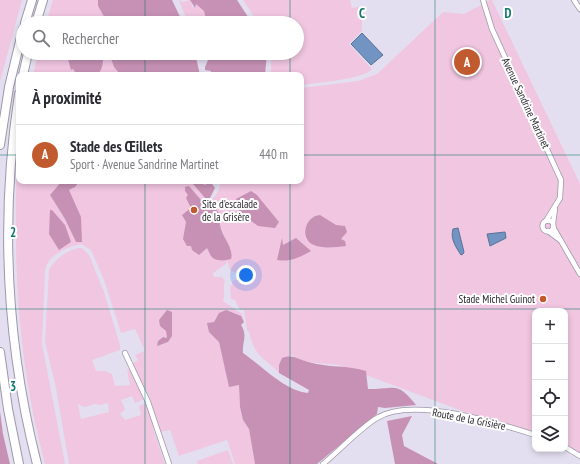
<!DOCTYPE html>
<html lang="fr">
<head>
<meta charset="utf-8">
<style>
  body { margin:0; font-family:"PT Sans Narrow",sans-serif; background:#f2f2f3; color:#2b2b33 }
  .controls { position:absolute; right:12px; bottom:12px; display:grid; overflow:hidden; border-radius:8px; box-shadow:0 2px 6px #0003 }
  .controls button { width:36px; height:36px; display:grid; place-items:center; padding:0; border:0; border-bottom:1px solid #e1e1e2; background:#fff; color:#2b2b33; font:20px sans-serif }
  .you { position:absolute; left:246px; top:275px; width:14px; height:14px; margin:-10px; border:3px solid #fff; border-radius:50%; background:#1a73e8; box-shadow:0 0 0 6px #1a73e833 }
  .badge { display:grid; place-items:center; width:26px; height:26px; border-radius:50%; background:#c15a2e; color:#fff; font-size:13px; font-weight:700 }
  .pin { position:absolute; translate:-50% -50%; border:2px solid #fff; box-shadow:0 1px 4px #0006 }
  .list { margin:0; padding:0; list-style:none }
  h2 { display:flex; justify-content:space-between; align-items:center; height:52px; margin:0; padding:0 16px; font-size:17px }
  h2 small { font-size:13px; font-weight:400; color:#7c7c81 }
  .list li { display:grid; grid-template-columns:26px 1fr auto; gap:12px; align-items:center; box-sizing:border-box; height:60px; padding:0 16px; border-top:1px solid #e1e1e2 }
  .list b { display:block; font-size:15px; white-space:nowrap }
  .list p { margin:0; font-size:13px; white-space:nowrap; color:#7c7c81 }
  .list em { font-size:13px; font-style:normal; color:#7c7c81 }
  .icon { flex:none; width:22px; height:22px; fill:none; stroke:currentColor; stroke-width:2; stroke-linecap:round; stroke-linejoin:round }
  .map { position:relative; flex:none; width:580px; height:464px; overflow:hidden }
  .search { position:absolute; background:#fff; box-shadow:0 2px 6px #0003; left:16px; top:16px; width:288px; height:44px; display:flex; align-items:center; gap:10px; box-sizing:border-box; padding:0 14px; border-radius:22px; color:#7c7c81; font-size:15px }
  .panel { position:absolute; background:#fff; box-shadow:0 2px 6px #0003; left:16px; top:72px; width:288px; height:112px; border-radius:8px }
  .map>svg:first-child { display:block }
  .green { fill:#f0c6e1; fill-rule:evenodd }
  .forest { fill:#c791b5 }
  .water { fill:#7194c3; stroke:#597194 }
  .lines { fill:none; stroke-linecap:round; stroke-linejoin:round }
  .minor-casing { stroke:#9c98a8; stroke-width:6 }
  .motorway-casing { stroke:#9c98a8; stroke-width:10 }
  .minor { stroke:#fff; stroke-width:4.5 }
  .motorway { stroke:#fff; stroke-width:8 }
  .grid { fill:none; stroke:#0f766e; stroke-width:1; stroke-opacity:0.55 }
  .poi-dot { fill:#c15a2e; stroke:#fff; stroke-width:1.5 }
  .labels { text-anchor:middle; stroke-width:4; stroke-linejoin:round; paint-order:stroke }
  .street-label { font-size:11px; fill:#211f25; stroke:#fff }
  .poi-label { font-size:11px; fill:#211f25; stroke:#fff; text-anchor:start }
  .grid-label { font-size:13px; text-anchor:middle; font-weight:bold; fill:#0f766e; stroke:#fff; stroke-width:4; stroke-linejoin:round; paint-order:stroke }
</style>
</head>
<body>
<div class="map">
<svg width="580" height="464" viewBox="0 0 580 464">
  <rect width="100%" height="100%" fill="#e4dff0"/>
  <g class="green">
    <path d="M 0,0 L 22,0 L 0,81 Z"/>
    <path d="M 53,0 L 98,0 L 98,6 L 106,20 L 104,23 L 57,23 L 56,20 L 47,20 Z"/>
    <path d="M 179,0 L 183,2 L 190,0 L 192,6 L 195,8 L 196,3 L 204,11 L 207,23 L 188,23 Z"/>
    <path d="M 243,0 L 350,0 L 352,8 L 362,6 L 362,31 L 349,44 L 372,69 C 365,79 315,83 301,85 L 301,75 L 271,75 L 271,53 L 297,53 L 297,23 L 258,23 Z"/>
    <path d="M 490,0 L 492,0 L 580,184 L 580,455 L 563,449 L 565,449 L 565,311 L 535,311 L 535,438 L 339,365 L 307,362 L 291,355 L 279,365 L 279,373 C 275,368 272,366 267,362 C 256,354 252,344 249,332 L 247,330 L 244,310 L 240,310 L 235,300 L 231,299 L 230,289 L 233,281 L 239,279 L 238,274 L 230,270 L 227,260 L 231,259 C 233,253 214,212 211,202 L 209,206 L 227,263 L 213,273 L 214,277 L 222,277 L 225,281 C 222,288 226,294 223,301 L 242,314 L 244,322 L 241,316 L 219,313 L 214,322 L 207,323 L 219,342 L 229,386 L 239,385 L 240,407 L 243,420 L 249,429 L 255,464 L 235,464 L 227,440 L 179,456 L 170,430 L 161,432 L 149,396 L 132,364 L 138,360 L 135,355 L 145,351 L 135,329 L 121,333 L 104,280 L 91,250 L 81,244 C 67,247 47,255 45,271 L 42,343 L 65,464 L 45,464 C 25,390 16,312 16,236 C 16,210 15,183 19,157 L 19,181 L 62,181 L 50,195 L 65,219 L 76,242 L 69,190 L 78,185 L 80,181 L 206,181 L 206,185 L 202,185 L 208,202 C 215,199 221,189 220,181 L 301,181 L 301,88 L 358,81 L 377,74 L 443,12 L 464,14 ZM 172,312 L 172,336 L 168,342 L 157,345 L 158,341 L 163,337 L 167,338 L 166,331 L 160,326 Z"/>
    <path d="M 38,53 L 66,53 L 68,63 L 77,75 L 33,75 Z"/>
    <path d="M 97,53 L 109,53 L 114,67 L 119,73 L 142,73 L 144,75 L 98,75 L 104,61 Z"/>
    <path d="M 78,248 L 82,248 L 89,255 L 104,292 L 120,345 L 120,350 L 92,360 L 96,371 L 105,371 L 112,374 L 115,386 L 130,385 L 127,369 L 129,369 L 144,399 L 135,403 L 132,396 L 121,400 L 125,409 L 120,414 L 125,420 L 141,415 L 139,406 L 146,403 L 155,426 L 153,428 L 165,464 L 69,464 L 56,388 L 45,342 L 49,270 C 55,259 66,251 78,248 ZM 108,403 L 109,412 L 81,419 L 78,404 C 84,408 88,407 94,404 L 100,405 Z"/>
    <path d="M 228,450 L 233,464 L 198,464 L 197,461 Z"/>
  </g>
  <g class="forest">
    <path d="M 98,0 L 172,0 L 183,23 L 104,23 L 106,20 L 98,6 Z"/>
    <path d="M 190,0 L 237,0 L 252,23 L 207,23 L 204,11 L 196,4 L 195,8 Z"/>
    <path d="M 66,53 L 97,53 L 103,55 C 104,62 102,69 98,75 L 77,75 L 73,69 L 71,70 Z"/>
    <path d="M 109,53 L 195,53 L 200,75 L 144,75 L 142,73 L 119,73 L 114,67 Z"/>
    <path d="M 203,53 L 267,53 L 265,75 L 211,75 L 211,71 L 205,70 L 205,67 L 208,60 L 205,60 Z"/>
    <path d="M 62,181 L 80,181 L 75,187 L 69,190 L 81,217 L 82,242 L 76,242 L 65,219 L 50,195 Z"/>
    <path d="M 206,181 L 210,181 L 215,188 L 210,198 L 206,199 L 193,184 L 196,182 L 206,185 Z"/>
    <path d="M 189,186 L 207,207 L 210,206 L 211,201 L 220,215 C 216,233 235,246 231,259 C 225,261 213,262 210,254 C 209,252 208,250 207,248 L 199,255 L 192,250 L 191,246 L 187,246 L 183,239 L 186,222 L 182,215 L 191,208 L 186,198 L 188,195 L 185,191 L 185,187 Z"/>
    <path d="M 251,191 L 257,195 L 279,222 L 275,228 L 258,226 L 240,213 L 236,199 Z"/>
    <path d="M 50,210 L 52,210 L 65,225 L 71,242 L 59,250 L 49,234 Z"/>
    <path d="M 320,215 L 336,225 L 345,226 L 347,232 L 341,239 L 345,241 L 346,246 C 336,247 323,249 314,245 C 299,239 305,216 320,215 Z"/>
    <path d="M 282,238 L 283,245 L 296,238 L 311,251 C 298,258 291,262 277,260 Z"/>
    <path d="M 167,310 L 172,312 L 172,336 L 168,342 L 157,346 L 158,341 L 163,337 L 167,338 L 166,331 L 160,326 L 159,320 Z"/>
    <path d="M 226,310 L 241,316 L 244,322 L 241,325 C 248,335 242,342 243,353 C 262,366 285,391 308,393 L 309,390 L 279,373 L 279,365 L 282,358 C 294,354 297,359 308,362 C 328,368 348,365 366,371 L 368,389 C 395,390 396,380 416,405 L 385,408 L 378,407 L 377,414 L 317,464 L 255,464 L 249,429 L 243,420 L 240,407 L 239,385 L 229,387 L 219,342 L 209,332 L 207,323 L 214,322 L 219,313 Z"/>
    <path d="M 0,411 L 3,434 L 10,464 L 0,464 Z"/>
    <path d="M 412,416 L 402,435 L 404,446 L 438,464 L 395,464 L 387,421 Z"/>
  </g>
  <g class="water">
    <path d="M 362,33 L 383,55 L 371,65 L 351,44 Z"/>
    <path d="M 458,228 L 464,252 L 463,254 L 461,255 C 456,247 450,239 453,229 Z"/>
    <path d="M 505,232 L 506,238 L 490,246 L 487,234 Z"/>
  </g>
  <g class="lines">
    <defs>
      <g id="minor">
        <path d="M 483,0 L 492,29 L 561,180 L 560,198 L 546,221"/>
        <path d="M 574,0 L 580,9"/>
        <circle cx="548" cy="226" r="5.5"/>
        <path d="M 553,223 L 555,209"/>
        <path d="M 553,227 L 580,274"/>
        <path d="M 548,231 L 560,240"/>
        <path d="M 125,353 L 148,402 L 169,464"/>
        <path d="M 565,447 L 580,456"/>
        <path d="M 323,464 C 339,451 360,428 377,418 C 412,396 498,423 535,435"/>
      </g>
      <g id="motorway">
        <path d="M 25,23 L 32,0"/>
        <path d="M 36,23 L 43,0"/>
        <path d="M 23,75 L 28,53"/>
        <path d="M 19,94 C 0,218 6,342 37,464"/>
        <path d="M 0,145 L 9,87 L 23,29"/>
        <path d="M 0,352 L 8,409 L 19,464"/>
      </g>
    </defs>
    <use href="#minor" class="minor-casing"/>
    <use href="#motorway" class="motorway-casing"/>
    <use href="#minor" class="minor"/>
    <use href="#motorway" class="motorway"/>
  </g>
  <path class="grid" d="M 145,0 L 145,23M 290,0 L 290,23M 435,0 L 435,464M 145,53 L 145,75M 290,53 L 290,75M 0,155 L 19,155M 301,155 L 580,155M 145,181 L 145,464M 290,181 L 290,464M 0,309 L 580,309"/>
  <g class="poi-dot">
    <circle cx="194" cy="210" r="4"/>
    <circle cx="543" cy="299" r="4"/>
  </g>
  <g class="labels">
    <g class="street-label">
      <text transform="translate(526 103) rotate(65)" y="4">Avenue Sandrine Martinet</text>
      <text transform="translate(469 419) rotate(11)" y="4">Route de la Grisière</text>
    </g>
    <g class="poi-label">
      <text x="202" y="208">Site d'escalade<tspan x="202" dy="13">de la Grisère</tspan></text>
      <text x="535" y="303" text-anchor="end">Stade Michel Guinot</text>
    </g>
  </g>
  <g class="grid-label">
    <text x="362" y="18">C</text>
    <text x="508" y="18">D</text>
    <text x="13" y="237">2</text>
    <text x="13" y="391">3</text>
  </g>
</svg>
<div class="controls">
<button>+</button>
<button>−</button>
<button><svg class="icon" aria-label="locate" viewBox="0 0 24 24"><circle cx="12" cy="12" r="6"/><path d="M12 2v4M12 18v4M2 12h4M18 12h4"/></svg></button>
<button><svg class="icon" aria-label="layers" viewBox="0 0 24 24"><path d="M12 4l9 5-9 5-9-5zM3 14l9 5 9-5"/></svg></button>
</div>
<div class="you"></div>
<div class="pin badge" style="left:467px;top:62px">A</div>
<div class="search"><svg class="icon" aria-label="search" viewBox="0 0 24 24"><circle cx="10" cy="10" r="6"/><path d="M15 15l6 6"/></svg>Rechercher</div>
<section class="panel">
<h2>À proximité<small></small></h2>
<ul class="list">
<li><span class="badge">A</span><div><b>Stade des Œillets</b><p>Sport · Avenue Sandrine Martinet</p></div><em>440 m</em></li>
</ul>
</section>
</div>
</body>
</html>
